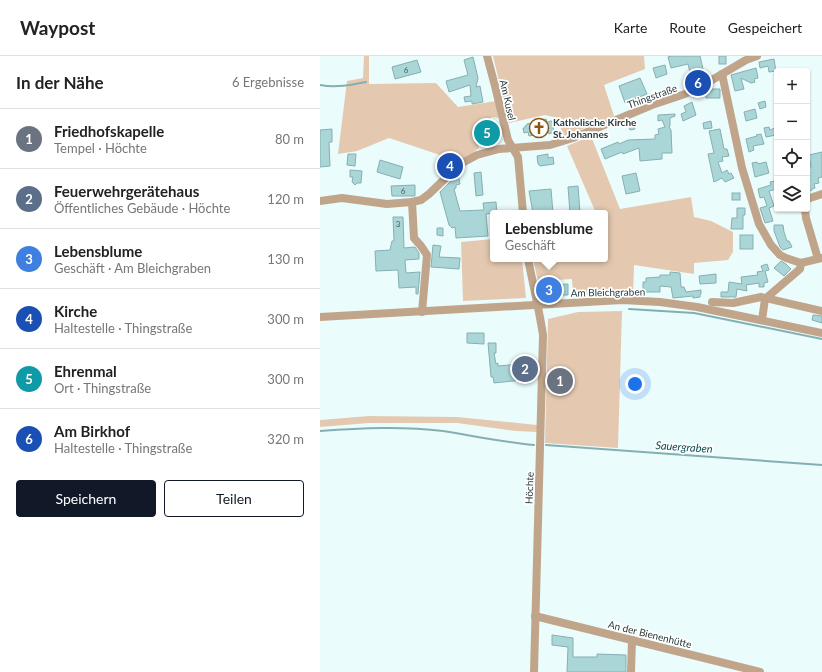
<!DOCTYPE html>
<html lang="de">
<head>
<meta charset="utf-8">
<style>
  body { margin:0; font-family:Lato,sans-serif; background:#f2f2f2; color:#222 }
  .controls { position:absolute; right:12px; top:12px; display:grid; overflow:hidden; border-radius:4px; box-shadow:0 1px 3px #0004 }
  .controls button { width:36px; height:36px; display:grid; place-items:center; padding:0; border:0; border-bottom:1px solid #e0e0e0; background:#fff; color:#222; font:20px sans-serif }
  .you { position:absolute; left:315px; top:328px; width:14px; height:14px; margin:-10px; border:3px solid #fff; border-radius:50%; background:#1a73e8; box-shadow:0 0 0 6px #1a73e833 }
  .badge { display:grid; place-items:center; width:26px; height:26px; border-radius:50%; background:#111827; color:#fff; font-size:13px; font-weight:700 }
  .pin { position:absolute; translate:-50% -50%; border:2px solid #fff; box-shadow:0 1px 4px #0006 }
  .popup { position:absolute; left:170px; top:154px; width:118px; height:52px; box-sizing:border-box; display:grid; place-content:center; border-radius:4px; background:#fff; filter:drop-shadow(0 1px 3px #0005); font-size:13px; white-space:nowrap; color:#767676 }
  .popup b { font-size:15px; color:#222 }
  .popup::after { content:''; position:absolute; left:50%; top:100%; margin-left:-8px; border:8px solid transparent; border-top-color:#fff }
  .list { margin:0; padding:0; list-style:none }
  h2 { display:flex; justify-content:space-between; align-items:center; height:52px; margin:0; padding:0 16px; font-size:17px }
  h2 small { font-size:13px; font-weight:400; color:#767676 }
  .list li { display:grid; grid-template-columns:26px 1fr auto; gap:12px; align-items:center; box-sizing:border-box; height:60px; padding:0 16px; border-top:1px solid #e0e0e0 }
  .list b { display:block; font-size:15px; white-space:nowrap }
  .list p { margin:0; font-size:13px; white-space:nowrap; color:#767676 }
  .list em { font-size:13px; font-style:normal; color:#767676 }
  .actions { display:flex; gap:8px; padding:12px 16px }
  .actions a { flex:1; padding:9px 0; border:1px solid #111827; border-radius:4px; text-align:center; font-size:14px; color:#111827 }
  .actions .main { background:#111827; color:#fff }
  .icon { flex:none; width:22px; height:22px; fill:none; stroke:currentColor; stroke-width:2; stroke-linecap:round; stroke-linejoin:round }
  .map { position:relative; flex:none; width:502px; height:616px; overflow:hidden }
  header { display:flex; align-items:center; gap:24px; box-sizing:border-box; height:56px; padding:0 20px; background:#fff; border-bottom:1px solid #e0e0e0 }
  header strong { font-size:19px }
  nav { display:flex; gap:22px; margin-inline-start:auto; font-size:14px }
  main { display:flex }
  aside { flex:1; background:#fff }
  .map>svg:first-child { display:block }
  .green { fill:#e4c9b0 }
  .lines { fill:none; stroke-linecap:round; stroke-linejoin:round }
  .stream { stroke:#84afb2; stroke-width:2 }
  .building { fill:#aad6d8; stroke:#86afb1 }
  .minor { stroke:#c0a58b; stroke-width:8 }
  .labels { text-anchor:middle; stroke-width:3.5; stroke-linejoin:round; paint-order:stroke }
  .number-label { font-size:8px; fill:#486062 }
  .street-label { font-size:10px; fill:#28393a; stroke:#fff }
  .poi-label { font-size:10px; font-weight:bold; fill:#28393a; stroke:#fff; text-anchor:start }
  .water-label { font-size:11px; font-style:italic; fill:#0a4c4f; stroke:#fff }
</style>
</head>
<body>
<header>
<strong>Waypost</strong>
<nav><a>Karte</a><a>Route</a><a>Gespeichert</a></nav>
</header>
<main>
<aside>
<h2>In der Nähe<small>6 Ergebnisse</small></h2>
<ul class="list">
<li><span class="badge" style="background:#6b7280">1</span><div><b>Friedhofskapelle</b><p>Tempel · Höchte</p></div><em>80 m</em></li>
<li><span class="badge" style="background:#5c6f8a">2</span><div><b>Feuerwehrgerätehaus</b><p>Öffentliches Gebäude · Höchte</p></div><em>120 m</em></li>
<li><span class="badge" style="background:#3f7fe0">3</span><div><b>Lebensblume</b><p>Geschäft · Am Bleichgraben</p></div><em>130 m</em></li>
<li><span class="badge" style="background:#1a4fb4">4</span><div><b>Kirche</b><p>Haltestelle · Thingstraße</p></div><em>300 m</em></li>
<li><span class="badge" style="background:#0f9aa8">5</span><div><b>Ehrenmal</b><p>Ort · Thingstraße</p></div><em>300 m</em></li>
<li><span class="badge" style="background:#1a4fb4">6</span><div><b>Am Birkhof</b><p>Haltestelle · Thingstraße</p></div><em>320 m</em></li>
</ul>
<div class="actions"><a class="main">Speichern</a><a>Teilen</a></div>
</aside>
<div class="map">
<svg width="502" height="616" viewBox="0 0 502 616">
  <rect width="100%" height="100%" fill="#ebfcfd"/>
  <g class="green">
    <path d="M 44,0 L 49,0 L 49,28 L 116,27 L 138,51 L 176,45 L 179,62 L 172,61 C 161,68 156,79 159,92 L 122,120 L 120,99 L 69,82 L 37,95 L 18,98 L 27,25 L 43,22 Z"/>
    <path d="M 173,0 L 324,0 L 325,13 L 284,29 L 294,60 L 243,81 L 238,62 L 225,59 L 189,67 Z"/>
    <path d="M 271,80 L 300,153 L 371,141 L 374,161 L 391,165 L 413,176 L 413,196 L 408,204 L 374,207 L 374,218 L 314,209 L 313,240 L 253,240 L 252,223 L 218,225 L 213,203 L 285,203 L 285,157 L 276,157 L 247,90 Z"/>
    <path d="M 173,183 L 173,203 L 202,203 L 206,242 L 143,245 L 141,186 Z"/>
    <path d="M 302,255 L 298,392 L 225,387 L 228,263 L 258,256 Z"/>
    <path d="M 49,360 L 137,361 L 217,369 L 217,376 L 196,375 L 137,367 L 49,367 L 0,371 L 0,364 Z"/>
  </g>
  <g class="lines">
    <g class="stream">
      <path d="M 0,29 C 16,32 31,29 46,26"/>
      <path d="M 309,253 L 374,257 L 502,283"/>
      <path d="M 0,375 C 41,372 82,370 123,375 C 154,380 183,386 214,389"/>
      <path d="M 226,389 L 502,409"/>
    </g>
  </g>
  <g class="building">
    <path d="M 351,0 L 380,0 L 385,22 L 372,25 L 368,8 L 351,12 L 348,1 Z"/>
    <rect x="399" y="0" width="7" height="8"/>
    <path d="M 153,1 L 158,22 L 156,31 L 160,30 L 163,46 L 152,48 L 152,45 L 145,46 L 144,41 L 151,40 L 150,29 L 129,36 L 126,25 L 148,19 L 144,4 Z"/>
    <path d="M 454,3 L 456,15 L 449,16 L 448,10 L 440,12 L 439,6 Z"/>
    <path d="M 97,4 L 101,16 L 75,23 L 72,11 Z"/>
    <path d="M 345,9 L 347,18 L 336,22 L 333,12 Z"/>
    <path d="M 436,12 L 438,22 L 434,23 L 435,26 L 431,27 L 421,22 L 424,33 L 415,35 L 411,19 Z"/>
    <path d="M 320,22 L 327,38 L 305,47 L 299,30 Z"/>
    <path d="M 392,33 L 400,33 L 400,42 L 386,42 L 386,35 L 392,35 Z"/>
    <path d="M 445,45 L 446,51 L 440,53 L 438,47 Z"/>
    <path d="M 372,46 L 376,59 L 363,65 L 361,58 L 366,56 L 364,50 Z"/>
    <path d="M 435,53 L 437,62 L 426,65 L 424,56 Z"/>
    <path d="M 355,58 L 355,60 L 350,62 L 350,70 L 349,71 L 351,74 L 352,97 L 342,97 L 342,103 L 320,105 L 319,92 L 303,98 L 302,96 L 285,103 L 281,93 L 298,86 L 299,88 L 308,84 L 335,83 L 335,79 L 339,78 L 338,73 L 345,71 L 342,64 L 338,65 L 338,59 Z"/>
    <path d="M 226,63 L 227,66 L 231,65 L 234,66 L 235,70 L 233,71 L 234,76 L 229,78 L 228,76 L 209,80 L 208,76 L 204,77 L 203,72 L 205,72 L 205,70 L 207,69 L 207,68 Z"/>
    <path d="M 391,65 L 392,72 L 384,73 L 383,67 Z"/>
    <path d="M 313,67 L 315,73 L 310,74 L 308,69 Z"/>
    <path d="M 449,71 L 450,74 L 455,72 L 456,79 L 446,81 L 444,72 Z"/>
    <path d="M 12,73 L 12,86 L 9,86 L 10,110 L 0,111 L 0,74 Z"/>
    <path d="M 400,73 L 404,93 L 407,93 L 409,100 L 402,101 L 403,105 L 398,106 L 402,117 L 407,114 L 409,118 L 411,117 L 414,122 L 405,126 L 402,122 L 394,126 L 388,98 L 394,97 L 389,75 Z"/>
    <path d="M 441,78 L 444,88 L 433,90 L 434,94 L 429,96 L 426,83 L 437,80 L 436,79 Z"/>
    <path d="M 502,96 L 502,121 L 498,122 L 499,127 L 494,128 L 495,132 L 492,133 L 491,135 L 487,133 L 487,112 L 491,111 L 489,99 Z"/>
    <path d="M 28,98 L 36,98 L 35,110 L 27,109 Z"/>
    <path d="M 228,98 L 228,102 L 233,101 L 234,108 L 220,110 L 218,108 L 217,100 Z"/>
    <path d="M 60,104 L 83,111 L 80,123 L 57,116 Z"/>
    <path d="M 437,106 L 438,108 L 446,106 L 449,117 L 435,121 L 432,107 Z"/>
    <path d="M 30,114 L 42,115 L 41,127 L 37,127 L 35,129 L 32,126 L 33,121 L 30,121 Z"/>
    <path d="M 161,116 L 163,139 L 156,140 L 154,117 Z"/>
    <path d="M 316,117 L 320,135 L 306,138 L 302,120 Z"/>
    <path d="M 138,118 L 140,128 L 136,129 L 136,132 L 134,133 L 140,155 L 164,154 L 163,147 L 176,146 L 177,157 L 166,158 L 168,180 L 136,182 L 135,171 L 132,172 L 129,169 L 120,136 Z"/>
    <path d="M 455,125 L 457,133 L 449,135 L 454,150 L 449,152 L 453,165 L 445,167 L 440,152 L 447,150 L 444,141 L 440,142 L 438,133 L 451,129 L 450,126 Z"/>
    <path d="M 95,129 L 95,140 L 72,140 L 71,130 Z"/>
    <path d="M 258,130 L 260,157 L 250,157 L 248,131 Z"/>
    <path d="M 231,133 L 233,157 L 213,157 L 209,135 Z"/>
    <rect x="412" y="137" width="8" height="7"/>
    <path d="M 417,152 L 425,152 L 425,159 L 423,159 L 423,173 L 411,173 L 412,162 L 417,162 Z"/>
    <path d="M 73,161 L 83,161 L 84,192 L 95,191 L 99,197 L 99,203 L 85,204 L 86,217 L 100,216 L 98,238 L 96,238 L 96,231 L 79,232 L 78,214 L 56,215 L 55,195 L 70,194 L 72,185 L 74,185 Z"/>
    <path d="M 454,169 L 463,169 L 464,176 L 467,185 L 469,185 L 472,191 L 463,194 L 460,191 L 454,175 Z"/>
    <path d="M 117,172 L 123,172 L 123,180 L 117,179 Z"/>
    <rect x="420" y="179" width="13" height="14"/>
    <path d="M 113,189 L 121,190 L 119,201 L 140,202 L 139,213 L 111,211 Z"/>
    <path d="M 461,205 L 466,208 L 471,213 L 464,220 L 454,212 Z"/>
    <path d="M 447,208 L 449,214 L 445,215 L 448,226 L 444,227 L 444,231 L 439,231 L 439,227 L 426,229 L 427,235 L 417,233 L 416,241 L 401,241 L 401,236 L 408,236 L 409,226 L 422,228 L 421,221 L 438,219 L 437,216 L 443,215 L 441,210 Z"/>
    <path d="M 350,216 L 360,217 L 361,231 L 364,231 L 366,236 L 381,234 L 381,238 L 380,239 L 380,241 L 373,242 L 373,240 L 353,242 L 351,231 L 340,230 L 340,236 L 323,236 L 323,226 L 326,226 L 326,222 L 340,221 L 340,219 L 350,219 Z"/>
    <path d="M 396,218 L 396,227 L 380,228 L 379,220 Z"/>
    <path d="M 233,225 L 233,229 L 248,228 L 248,239 L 228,239 L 228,226 Z"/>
    <path d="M 493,259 L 502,260 L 502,267 L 492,264 Z"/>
    <path d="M 147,277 L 164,277 L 164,288 L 147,287 Z"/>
    <path d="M 168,287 L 176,287 L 176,297 L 174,297 L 176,308 L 178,307 L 178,310 L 211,307 L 211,323 L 174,327 L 173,321 L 171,321 Z"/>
    <path d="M 233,320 L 247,320 L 247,328 L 241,328 L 241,332 L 235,332 Z"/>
    <path d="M 232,579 L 253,582 L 253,601 L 277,601 L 277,598 L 306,599 L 306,616 L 247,616 L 248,591 L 232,589 Z"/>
  </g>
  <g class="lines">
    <g class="minor">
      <path d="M 167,0 L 175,30 L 188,84 L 198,101 L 203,157"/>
      <path d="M 402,18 L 422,112 L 439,168 L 451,189 L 460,199 L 466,202 L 481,207 L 502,202"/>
      <path d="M 487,143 L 502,138"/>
      <path d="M 0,145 L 22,142 L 67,148 L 92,146 L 101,144 L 109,138 L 133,115 L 144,106 L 157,99 L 179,93 L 230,89 L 253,82 L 332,49 L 365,38 L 380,31 L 426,4 L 437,0"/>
      <path d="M 92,146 L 94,182 L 101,190 L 107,199 L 102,256"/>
      <path d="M 485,153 L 486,162 L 498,203"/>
      <path d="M 208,203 C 213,228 219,253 223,279 L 214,616"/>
      <path d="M 392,246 L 413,247 L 441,241 L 502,255"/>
      <path d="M 0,261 L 302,244 L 340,246 L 377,251 L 502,277"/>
      <path d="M 442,264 L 445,243 L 480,213 L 481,207"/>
      <path d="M 215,560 L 440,616"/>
      <path d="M 311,616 L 312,584"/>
    </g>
  </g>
  <defs>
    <symbol id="church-ring" viewBox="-11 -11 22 22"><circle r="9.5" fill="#fff" stroke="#905611" stroke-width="1.5"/><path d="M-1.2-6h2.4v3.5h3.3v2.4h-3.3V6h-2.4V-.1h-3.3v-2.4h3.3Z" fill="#905611"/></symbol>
  </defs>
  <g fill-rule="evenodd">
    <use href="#church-ring" x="208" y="61" width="22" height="22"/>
  </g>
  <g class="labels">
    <g class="number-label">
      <text x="86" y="17">6</text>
      <text x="83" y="138">6</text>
      <text x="78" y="171">3</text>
    </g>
    <g class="street-label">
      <text transform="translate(332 40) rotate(-20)" y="4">Thingstraße</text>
      <text transform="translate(188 44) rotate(77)" y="4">Am Kusel</text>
      <text transform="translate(288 236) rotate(-1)" y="4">Am Bleichgraben</text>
      <text transform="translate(209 432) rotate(-88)" y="4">Höchte</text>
      <text transform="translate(330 578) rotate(14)" y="4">An der Bienenhütte</text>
    </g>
    <g class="poi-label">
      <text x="233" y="70">Katholische Kirche<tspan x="233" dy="12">St. Johannes</tspan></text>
    </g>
    <g class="water-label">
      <text transform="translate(364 391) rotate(4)" y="4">Sauergraben</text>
    </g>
  </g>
</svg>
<div class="controls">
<button>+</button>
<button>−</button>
<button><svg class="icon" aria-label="locate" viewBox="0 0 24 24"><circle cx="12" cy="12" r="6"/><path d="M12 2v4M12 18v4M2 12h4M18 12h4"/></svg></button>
<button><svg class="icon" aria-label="layers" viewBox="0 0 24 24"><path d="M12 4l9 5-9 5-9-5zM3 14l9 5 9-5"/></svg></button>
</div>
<div class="you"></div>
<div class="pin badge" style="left:240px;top:325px;background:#6b7280">1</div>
<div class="pin badge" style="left:205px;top:313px;background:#5c6f8a">2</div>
<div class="pin badge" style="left:229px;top:234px;background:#3f7fe0">3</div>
<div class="popup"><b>Lebensblume</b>Geschäft</div>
<div class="pin badge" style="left:130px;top:110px;background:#1a4fb4">4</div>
<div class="pin badge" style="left:167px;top:77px;background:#0f9aa8">5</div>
<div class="pin badge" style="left:378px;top:27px;background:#1a4fb4">6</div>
</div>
</main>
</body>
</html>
